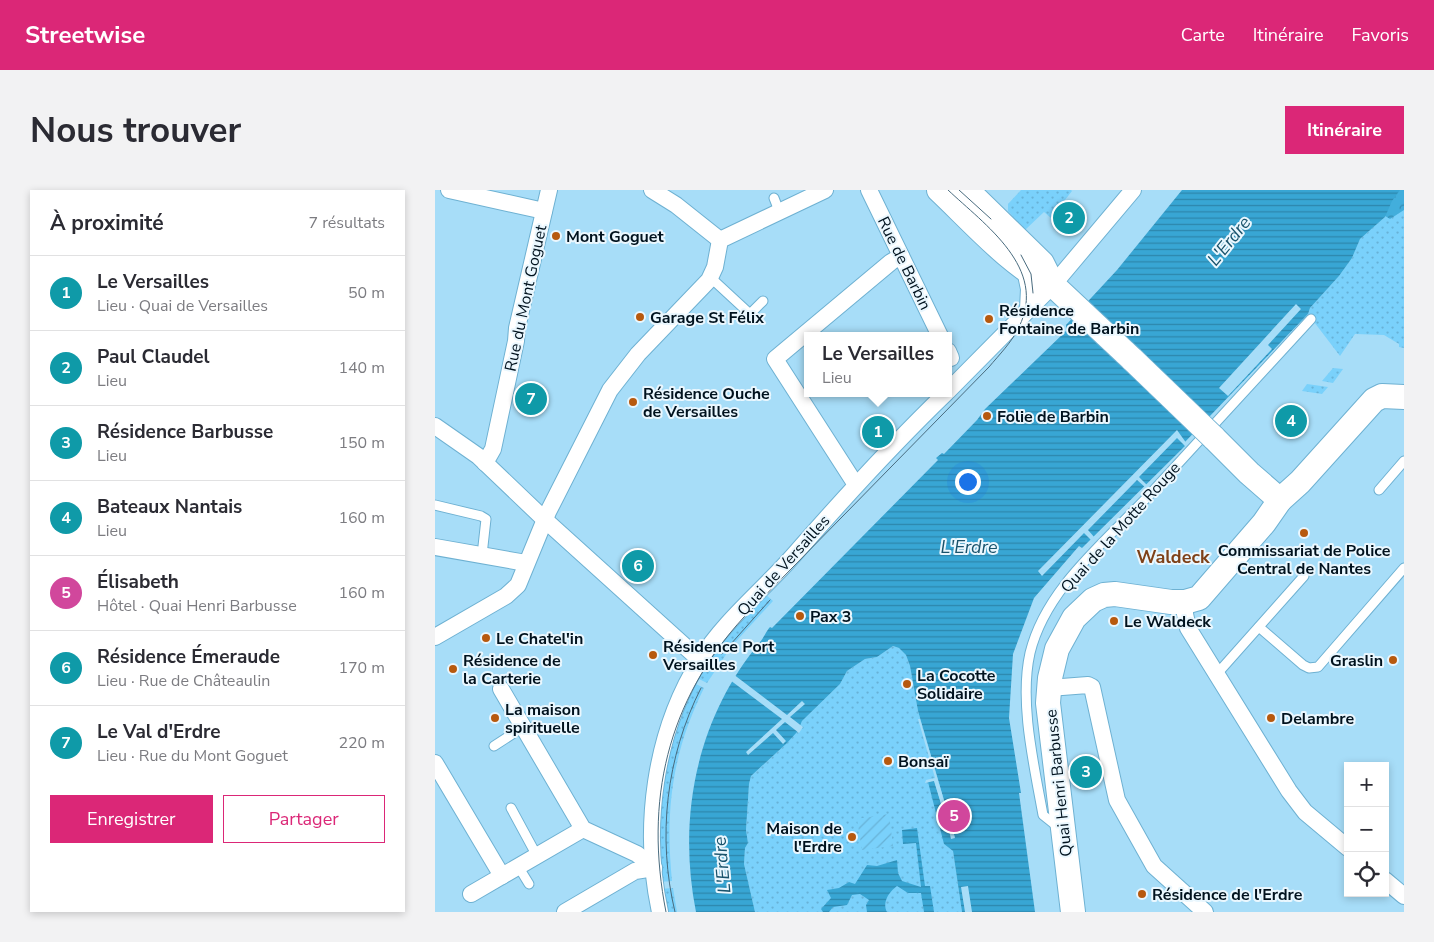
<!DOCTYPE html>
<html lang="fr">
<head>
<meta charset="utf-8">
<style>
  body { margin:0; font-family:"Nunito Sans",sans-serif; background:#f2f2f3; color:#2b2b33 }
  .controls { position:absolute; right:15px; bottom:15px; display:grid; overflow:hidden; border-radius:0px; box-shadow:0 2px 8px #0003 }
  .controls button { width:45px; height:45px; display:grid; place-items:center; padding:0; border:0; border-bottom:1px solid #e1e1e2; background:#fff; color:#2b2b33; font:25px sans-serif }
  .you { position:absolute; left:532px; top:291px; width:18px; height:18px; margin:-12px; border:4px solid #fff; border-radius:50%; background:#1a73e8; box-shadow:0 0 0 8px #1a73e833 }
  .badge { display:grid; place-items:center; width:32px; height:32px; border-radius:50%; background:#db2777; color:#fff; font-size:16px; font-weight:700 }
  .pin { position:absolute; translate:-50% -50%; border:2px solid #fff; box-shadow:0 1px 5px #0006 }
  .popup { position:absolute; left:369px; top:142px; width:148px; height:65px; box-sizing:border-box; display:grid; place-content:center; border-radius:0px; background:#fff; filter:drop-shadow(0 1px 4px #0005); font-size:16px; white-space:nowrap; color:#7c7c81 }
  .popup b { font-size:19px; color:#2b2b33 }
  .popup::after { content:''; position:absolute; left:50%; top:100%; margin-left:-10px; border:10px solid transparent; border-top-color:#fff }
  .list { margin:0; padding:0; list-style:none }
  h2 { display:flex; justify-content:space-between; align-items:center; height:65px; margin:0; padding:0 20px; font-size:21px }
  h2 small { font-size:16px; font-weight:400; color:#7c7c81 }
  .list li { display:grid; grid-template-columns:32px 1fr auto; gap:15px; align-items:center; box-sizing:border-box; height:75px; padding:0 20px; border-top:1px solid #e1e1e2 }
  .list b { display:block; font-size:19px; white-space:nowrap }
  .list p { margin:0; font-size:16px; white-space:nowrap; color:#7c7c81 }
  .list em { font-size:16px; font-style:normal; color:#7c7c81 }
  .actions { display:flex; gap:10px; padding:15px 20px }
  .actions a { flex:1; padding:11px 0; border:1px solid #db2777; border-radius:0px; text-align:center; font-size:18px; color:#db2777 }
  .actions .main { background:#db2777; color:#fff }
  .icon { flex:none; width:28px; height:28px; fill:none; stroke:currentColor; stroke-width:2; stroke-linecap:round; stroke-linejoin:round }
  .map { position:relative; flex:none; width:969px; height:722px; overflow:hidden; border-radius:0px }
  header { display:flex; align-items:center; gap:30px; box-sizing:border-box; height:70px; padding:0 25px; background:#db2777; color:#fff }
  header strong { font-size:24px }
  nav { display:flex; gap:28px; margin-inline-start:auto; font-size:18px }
  .intro { display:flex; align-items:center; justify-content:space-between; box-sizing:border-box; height:120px; padding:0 30px }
  h1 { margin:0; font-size:35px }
  .button { padding:12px 22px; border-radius:0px; background:#db2777; color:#fff; font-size:18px; font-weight:700 }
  main { display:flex; gap:30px; padding:0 30px }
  aside { flex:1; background:#fff; border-radius:0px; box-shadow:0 2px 8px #0003 }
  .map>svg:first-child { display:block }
  .grass { fill:url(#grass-dots) }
  .forest { fill:url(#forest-crowns) }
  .garden { fill:url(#garden-furrows) }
  .water { fill:url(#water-rules) }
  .pier { fill:#a7ddf8 }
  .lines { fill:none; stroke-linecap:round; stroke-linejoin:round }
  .lane-casing { stroke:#6eb1d2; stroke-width:11 }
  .street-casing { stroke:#6eb1d2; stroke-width:18 }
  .secondary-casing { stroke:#6eb1d2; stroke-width:26 }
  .lane { stroke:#fff; stroke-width:9 }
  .street { stroke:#fff; stroke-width:16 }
  .secondary { stroke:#fff; stroke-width:24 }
  .tram { stroke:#496b7e; stroke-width:1 }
  .secondary-bridge-casing { stroke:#6eb1d2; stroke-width:26; stroke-linecap:butt }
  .secondary-bridge { stroke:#fff; stroke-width:24 }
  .poi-dot { fill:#b7590e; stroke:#eaf7fe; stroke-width:2 }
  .labels { text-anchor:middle; stroke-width:4; stroke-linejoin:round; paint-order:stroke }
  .poi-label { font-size:16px; font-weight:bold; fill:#00121e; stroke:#eaf7fe; text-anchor:start }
  .street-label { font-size:16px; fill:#00121e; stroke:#eaf7fe }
  .water-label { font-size:18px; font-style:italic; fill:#19536c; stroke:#eaf7fe }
  .neighbourhood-label { font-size:18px; font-weight:bold; fill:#7e4118; stroke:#eaf7fe }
</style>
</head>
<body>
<header>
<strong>Streetwise</strong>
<nav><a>Carte</a><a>Itinéraire</a><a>Favoris</a></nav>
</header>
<div class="intro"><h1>Nous trouver</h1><a class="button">Itinéraire</a></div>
<main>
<aside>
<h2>À proximité<small>7 résultats</small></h2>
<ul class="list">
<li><span class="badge" style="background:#0f9aa8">1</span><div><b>Le Versailles</b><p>Lieu · Quai de Versailles</p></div><em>50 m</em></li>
<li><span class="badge" style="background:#0f9aa8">2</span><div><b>Paul Claudel</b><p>Lieu</p></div><em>140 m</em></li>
<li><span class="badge" style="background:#0f9aa8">3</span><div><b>Résidence Barbusse</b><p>Lieu</p></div><em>150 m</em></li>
<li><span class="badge" style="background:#0f9aa8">4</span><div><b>Bateaux Nantais</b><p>Lieu</p></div><em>160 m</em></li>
<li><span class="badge" style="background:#d1479c">5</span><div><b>Élisabeth</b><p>Hôtel · Quai Henri Barbusse</p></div><em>160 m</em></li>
<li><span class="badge" style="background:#0f9aa8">6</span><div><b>Résidence Émeraude</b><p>Lieu · Rue de Châteaulin</p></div><em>170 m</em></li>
<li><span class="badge" style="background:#0f9aa8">7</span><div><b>Le Val d'Erdre</b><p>Lieu · Rue du Mont Goguet</p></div><em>220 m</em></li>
</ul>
<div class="actions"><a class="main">Enregistrer</a><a>Partager</a></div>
</aside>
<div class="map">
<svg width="969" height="722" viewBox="0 0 969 722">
  <defs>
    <pattern id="grass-dots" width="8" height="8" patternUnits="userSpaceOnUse" patternTransform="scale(1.25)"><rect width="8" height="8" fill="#7ad1fb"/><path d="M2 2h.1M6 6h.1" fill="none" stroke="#68b2d7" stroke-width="1.8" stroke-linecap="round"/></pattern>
    <pattern id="forest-crowns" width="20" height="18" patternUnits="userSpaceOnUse" patternTransform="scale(1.25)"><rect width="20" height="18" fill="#42aedc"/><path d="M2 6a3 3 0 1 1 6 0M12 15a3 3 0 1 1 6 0" fill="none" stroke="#358cb2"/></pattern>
    <pattern id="garden-furrows" width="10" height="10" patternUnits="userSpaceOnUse" patternTransform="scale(1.25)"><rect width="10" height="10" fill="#7ad1fb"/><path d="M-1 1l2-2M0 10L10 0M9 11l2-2" fill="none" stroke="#68b2d7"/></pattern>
    <pattern id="water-rules" width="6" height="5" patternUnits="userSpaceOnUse" patternTransform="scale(1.25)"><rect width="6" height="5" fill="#38a6d4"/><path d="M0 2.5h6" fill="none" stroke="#2d86ab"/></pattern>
  </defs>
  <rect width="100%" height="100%" fill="#a7ddf8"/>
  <g class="grass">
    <path d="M 586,0 L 636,0 L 637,1 L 616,28 L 609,22 L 590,40 L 573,21 L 573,14 Z"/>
    <path d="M 969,0 L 969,158 L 964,157 L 964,154 L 949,145 L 920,144 L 905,166 L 873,124 L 875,118 L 904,86 L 917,68 L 925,49 L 950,27 L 957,11 Z"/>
    <path d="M 898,178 L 908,179 L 898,193 L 887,191 Z"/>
    <path d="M 872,194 L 893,197 L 887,204 L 867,201 Z"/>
    <path d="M 328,402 L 338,411 L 295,458 L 284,450 Z"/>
    <path d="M 281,455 L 292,463 L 272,493 L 260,487 Z"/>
    <path d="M 458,456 L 464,458 L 471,465 L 475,476 L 483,521 L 520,648 L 509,654 L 518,661 L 527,722 L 320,722 L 309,674 L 310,658 L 313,653 L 311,640 L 314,594 L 316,586 L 351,554 L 367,531 L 405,494 L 412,481 L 430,469 L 442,467 Z"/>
    <path d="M 257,492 L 269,498 C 237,563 230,620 237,691 L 224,692 L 224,589 Z"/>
    <path d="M 238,698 L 242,722 L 228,722 L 225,699 Z"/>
  </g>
  <path class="forest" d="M 958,0 L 969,0 L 969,20 L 955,29 L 947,24 Z"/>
  <path class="garden" d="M 454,624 L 458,656 L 427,660 L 422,629 Z"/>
  <g class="water">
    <path d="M 747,0 L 965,0 L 957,11 L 950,27 L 925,49 L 917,68 L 904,86 L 875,118 L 873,124 L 749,253 L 750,256 L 647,358 L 644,356 L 599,408 L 578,464 L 574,528 L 586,603 L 584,603 L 600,722 L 527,722 L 518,661 L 509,654 L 493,592 L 499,590 L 512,634 L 505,636 L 505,638 L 513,636 L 520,648 L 483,521 L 475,476 L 471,465 L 464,458 L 458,456 L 442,467 L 430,469 L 412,481 L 405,494 L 367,531 L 362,542 L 351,554 L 316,586 L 314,594 L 311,640 L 313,653 L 310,658 L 309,674 L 320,722 L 261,722 C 242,626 262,528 325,452 C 330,446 330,443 335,437 L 337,438 L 503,270 L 501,268 L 507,263 L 509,264 L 542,230 L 550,219 L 631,141 L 631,135 L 682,80 Z"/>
    <path d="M 482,638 L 490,696 L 495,696 L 499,722 L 489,722 L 486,703 L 473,703 L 462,696 C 454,702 447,712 452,722 L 432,722 L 431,715 L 434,710 L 425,704 L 417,705 L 412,715 L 398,717 L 394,722 L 388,722 L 386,719 L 396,708 L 392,700 L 404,698 L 414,692 L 420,694 L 432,675 L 442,676 L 462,670 L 463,683 L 467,691 L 486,697 L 481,653 L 468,654 L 467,640 Z"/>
  </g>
  <g class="pier">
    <path d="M 861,114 L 866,119 L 833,155 L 837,159 L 793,206 L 784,198 Z"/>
    <path d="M 742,240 L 752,254 L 750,256 L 742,248 L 704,287 L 713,296 L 711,298 L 702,290 L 653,340 L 660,348 L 657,351 L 649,343 L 607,386 L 603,381 Z"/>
    <path d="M 298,484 L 352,525 L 367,511 L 370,514 L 355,527 L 368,537 L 364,543 L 350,532 L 341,540 L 351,551 L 348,554 L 338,543 L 313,565 L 311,562 L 347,529 L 295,490 Z"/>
    <path d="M 483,529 L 485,529 L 520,648 L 516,649 L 513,636 L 505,638 L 505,636 L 512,633 L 499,591 L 490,593 L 491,590 L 500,588 Z"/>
    <path d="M 533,696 L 537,722 L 530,722 L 526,697 Z"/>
  </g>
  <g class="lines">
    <defs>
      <g id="lane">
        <path d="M 339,8 L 344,21"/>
        <path d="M 275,87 L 315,124 L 328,111"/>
        <path d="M 944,300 L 969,271"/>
        <path d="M 0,315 L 46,326 L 51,329 L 47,365"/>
        <path d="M 824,437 L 868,475 L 874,478 L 883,477 L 969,378"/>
        <path d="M 781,485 L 869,386"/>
        <path d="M 59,556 L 88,537"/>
        <path d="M 76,618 L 102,666"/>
        <path d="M 627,634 L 618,633 L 608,625 C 599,575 584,512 595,463 C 611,397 673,350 717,302 C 770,244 823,186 876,129"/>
        <path d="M 83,676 L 94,694"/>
      </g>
      <g id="street">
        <path d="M 14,0 L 109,21"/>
        <path d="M 217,0 L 241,15 L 285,50"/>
        <path d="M 434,0 L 505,146"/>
        <path d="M 590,80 L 594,99 L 593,119"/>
        <path d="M 513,161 L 516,168"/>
        <path d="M 513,201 L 618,95 L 698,0"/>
        <path d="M 0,236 L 43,266 L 109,329 L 265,470"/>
        <path d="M 50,273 L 58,259 L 81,151 L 82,138 L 114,0"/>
        <path d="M 421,295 L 340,169 L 456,72 L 466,66"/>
        <path d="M 0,357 L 91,373"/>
        <path d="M 750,412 L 750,424 L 753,438 L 854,601 L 870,622 L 913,658"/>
        <path d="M 0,447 L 71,406 L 83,395 L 113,322 L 175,200 L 203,164 L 274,90 L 280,77 L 285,50 L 390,0"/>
        <path d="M 614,498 L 653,495 L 657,497 L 682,610 L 719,676 L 770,722"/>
        <path d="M 66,499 L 148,639 L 202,664 L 219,678"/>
        <path d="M 0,573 L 67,686"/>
        <path d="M 950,690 L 969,706"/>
        <path d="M 36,704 L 148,639"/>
        <path d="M 130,722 L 200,681 L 219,678"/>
        <path d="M 225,722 C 207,639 219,543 265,470 C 289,431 328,400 358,366 C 407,310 457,255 511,203"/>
      </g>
      <g id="secondary">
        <path d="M 504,0 C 534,28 580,80 618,95 L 698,170"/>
        <path d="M 532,0 L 607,73 L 616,91"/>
        <path d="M 778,247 L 814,283 L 845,310"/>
        <path d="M 638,722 L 613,513 L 615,488 L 622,459 L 639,428 L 658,410 L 669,405 L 680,404 L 736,412 L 750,412 L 764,408 L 829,333 L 845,310 L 865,292 L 939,210 L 947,206 L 969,207"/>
      </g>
    </defs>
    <use href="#lane" class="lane-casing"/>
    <use href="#street" class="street-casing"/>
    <use href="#secondary" class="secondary-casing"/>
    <use href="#lane" class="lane"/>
    <use href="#street" class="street"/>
    <use href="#secondary" class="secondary"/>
    <g class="tram">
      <path d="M 524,0 L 556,29"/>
      <path d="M 586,65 L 596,84 L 598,103"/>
      <path d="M 287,464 L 335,410"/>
      <path d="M 231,722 C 209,611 232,511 309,427 L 554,177 C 564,165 577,152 584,137 C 613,78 550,35 513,0"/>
      <path d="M 240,722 C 222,647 231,567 266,498"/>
    </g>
    <defs>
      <path id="secondary-bridge" d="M 698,170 L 778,247"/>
    </defs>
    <use href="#secondary-bridge" class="secondary-bridge-casing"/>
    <use href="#secondary-bridge" class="secondary-bridge"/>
  </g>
  <g class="poi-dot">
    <circle cx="121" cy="46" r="5"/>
    <circle cx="205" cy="127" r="5"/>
    <circle cx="554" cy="129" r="5"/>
    <circle cx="198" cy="212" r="5"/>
    <circle cx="552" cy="226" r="5"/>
    <circle cx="869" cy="343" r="5"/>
    <circle cx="365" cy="426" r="5"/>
    <circle cx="679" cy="431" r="5"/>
    <circle cx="51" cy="448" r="5"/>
    <circle cx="218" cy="465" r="5"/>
    <circle cx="958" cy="470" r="5"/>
    <circle cx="18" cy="479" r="5"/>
    <circle cx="472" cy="494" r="5"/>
    <circle cx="60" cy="528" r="5"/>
    <circle cx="836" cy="528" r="5"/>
    <circle cx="453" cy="571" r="5"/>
    <circle cx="417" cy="647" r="5"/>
    <circle cx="707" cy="704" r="5"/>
  </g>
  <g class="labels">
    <g class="poi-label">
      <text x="131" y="52">Mont Goguet</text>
      <text x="564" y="126">Résidence<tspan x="564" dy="18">Fontaine de Barbin</tspan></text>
      <text x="215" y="133">Garage St Félix</text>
      <text x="208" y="209">Résidence Ouche<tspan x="208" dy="18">de Versailles</tspan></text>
      <text x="562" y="232">Folie de Barbin</text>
      <text x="869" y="366" text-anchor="middle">Commissariat de Police<tspan x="869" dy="18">Central de Nantes</tspan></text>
      <text x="375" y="432">Pax 3</text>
      <text x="689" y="437">Le Waldeck</text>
      <text x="61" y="454">Le Chatel'in</text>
      <text x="228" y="462">Résidence Port<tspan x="228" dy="18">Versailles</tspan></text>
      <text x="28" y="476">Résidence de<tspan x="28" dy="18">la Carterie</tspan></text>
      <text x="948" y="476" text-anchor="end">Graslin</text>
      <text x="482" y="491">La Cocotte<tspan x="482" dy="18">Solidaire</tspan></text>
      <text x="70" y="525">La maison<tspan x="70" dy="18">spirituelle</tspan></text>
      <text x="846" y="534">Delambre</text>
      <text x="463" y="577">Bonsaï</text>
      <text x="407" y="644" text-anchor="end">Maison de<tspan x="407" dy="18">l'Erdre</tspan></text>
      <text x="717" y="710">Résidence de l'Erdre</text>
    </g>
    <g class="street-label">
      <text transform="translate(470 73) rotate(64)" y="6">Rue de Barbin</text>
      <text transform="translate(90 108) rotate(-78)" y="6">Rue du Mont Goguet</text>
      <text transform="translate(685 337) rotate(-48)" y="6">Quai de la Motte Rouge</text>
      <text transform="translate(348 375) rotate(-48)" y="6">Quai de Versailles</text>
      <text transform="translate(623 593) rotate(-96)" y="6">Quai Henri Barbusse</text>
    </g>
    <g class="water-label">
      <text transform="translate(794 51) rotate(-51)" y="6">L'Erdre</text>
      <text x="534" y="363">L'Erdre</text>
      <text transform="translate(287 675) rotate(-95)" y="6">L'Erdre</text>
    </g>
    <g class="neighbourhood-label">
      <text x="738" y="373">Waldeck</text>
    </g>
  </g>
</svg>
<div class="controls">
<button>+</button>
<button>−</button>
<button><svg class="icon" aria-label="locate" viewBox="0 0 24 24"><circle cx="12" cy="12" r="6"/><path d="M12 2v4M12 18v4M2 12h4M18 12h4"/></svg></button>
</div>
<div class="you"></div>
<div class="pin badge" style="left:443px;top:242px;background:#0f9aa8">1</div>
<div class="popup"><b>Le Versailles</b>Lieu</div>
<div class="pin badge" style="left:634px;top:28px;background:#0f9aa8">2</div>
<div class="pin badge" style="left:651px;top:582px;background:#0f9aa8">3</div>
<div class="pin badge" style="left:856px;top:231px;background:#0f9aa8">4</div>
<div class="pin badge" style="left:519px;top:626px;background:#d1479c">5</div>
<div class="pin badge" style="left:203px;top:376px;background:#0f9aa8">6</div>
<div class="pin badge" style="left:96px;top:209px;background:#0f9aa8">7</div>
</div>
</main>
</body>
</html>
